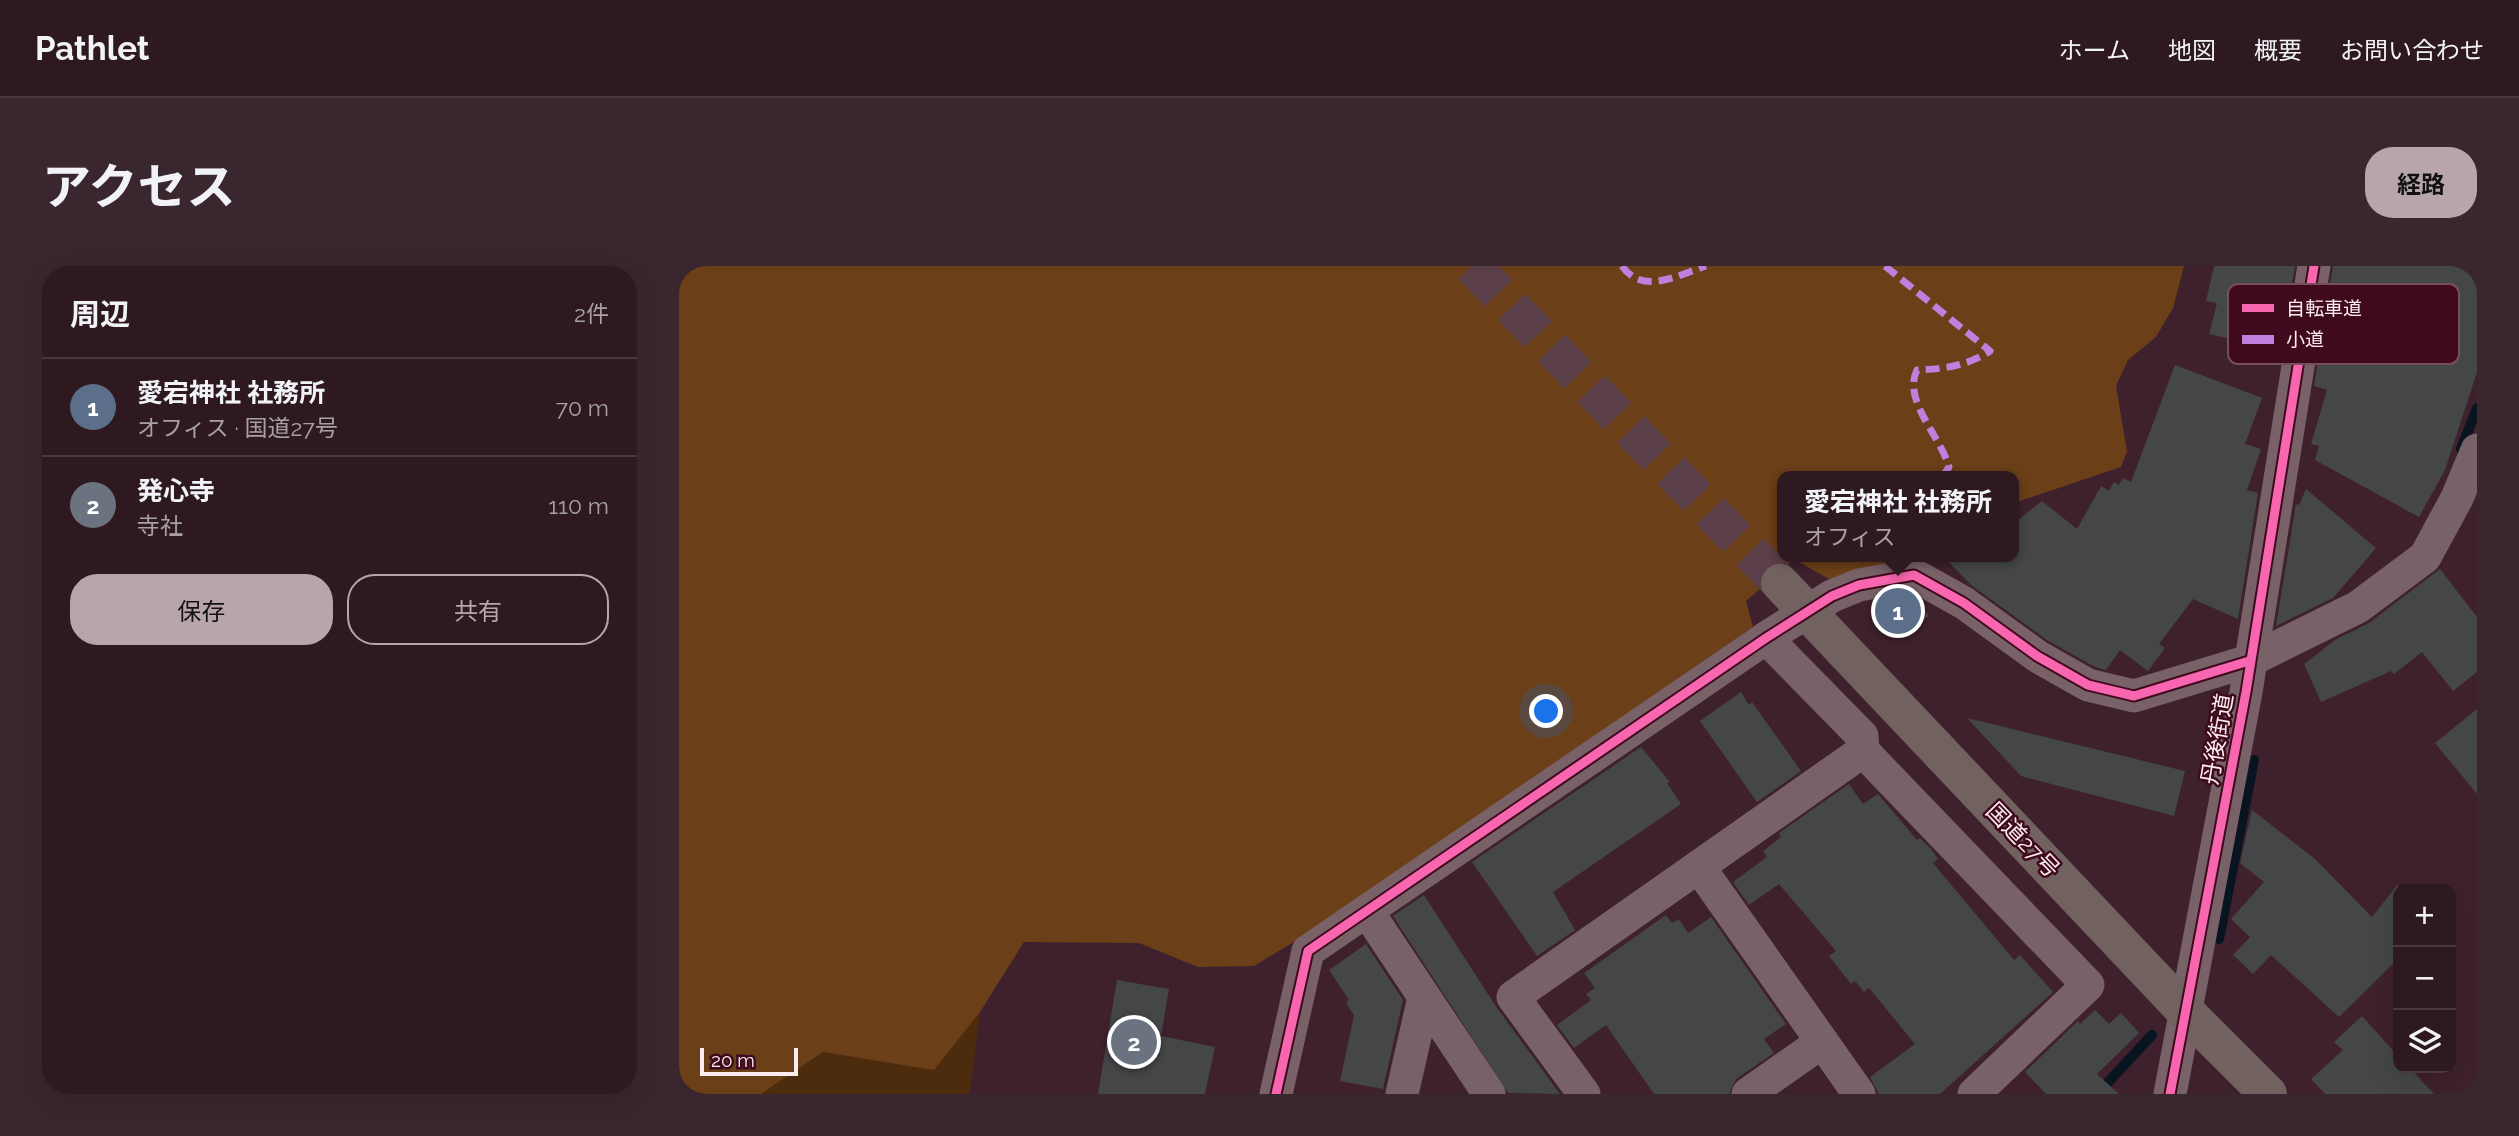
<!DOCTYPE html>
<html lang="ja">
<head>
<meta charset="utf-8">
<style>
  body { margin:0; font-family:Raleway,"Noto Sans JP",sans-serif; background:#3a262e; color:#f1f3f6 }
  .controls { position:absolute; right:21px; bottom:21px; display:grid; overflow:hidden; border-radius:14px; box-shadow:0 7px 28px #0002 }
  .controls button { width:63px; height:63px; display:grid; place-items:center; padding:0; border:0; border-bottom:2px solid #49383f; background:#2e1921; color:#f1f3f6; font:35px sans-serif }
  .scale { position:absolute; left:21px; bottom:18px; width:98px; box-sizing:border-box; padding-left:7px; border:4px solid #faecef; border-top:0; font-size:19px; line-height:24px; white-space:nowrap; color:#faecef; -webkit-text-stroke:5px #3f0a1e; paint-order:stroke }
  .you { position:absolute; left:868px; top:446px; width:24px; height:24px; margin:-18px; border:5px solid #fff; border-radius:50%; background:#1a73e8; box-shadow:0 0 0 10px #1a73e833 }
  .badge { display:grid; place-items:center; width:46px; height:46px; border-radius:50%; background:#b8a5ab; color:#fff; font-size:23px; font-weight:700 }
  .pin { position:absolute; translate:-50% -50%; border:4px solid #fff; box-shadow:0 2px 7px #0006 }
  .popup { position:absolute; left:1098px; top:205px; width:242px; height:91px; box-sizing:border-box; display:grid; place-content:center; border-radius:14px; background:#2e1921; filter:drop-shadow(0 2px 5px #0005); font-size:23px; white-space:nowrap; color:#a7a0a5 }
  .popup b { font-size:26px; color:#f1f3f6 }
  .popup::after { content:''; position:absolute; left:50%; top:100%; margin-left:-14px; border:14px solid transparent; border-top-color:#2e1921 }
  .list { margin:0; padding:0; list-style:none }
  h2 { display:flex; justify-content:space-between; align-items:center; height:91px; margin:0; padding:0 28px; font-size:30px }
  h2 small { font-size:23px; font-weight:400; color:#a7a0a5 }
  .list li { display:grid; grid-template-columns:46px 1fr auto; gap:21px; align-items:center; box-sizing:border-box; height:98px; padding:0 28px; border-top:2px solid #49383f }
  .list b { display:block; font-size:26px; white-space:nowrap }
  .list p { margin:0; font-size:23px; white-space:nowrap; color:#a7a0a5 }
  .list em { font-size:23px; font-style:normal; color:#a7a0a5 }
  .actions { display:flex; gap:14px; padding:21px 28px }
  .actions a { flex:1; padding:16px 0; border:2px solid #b8a5ab; border-radius:28px; text-align:center; font-size:24px; color:#b8a5ab }
  .actions .main { background:#b8a5ab; color:#111 }
  .icon { flex:none; width:38px; height:38px; fill:none; stroke:currentColor; stroke-width:2; stroke-linecap:round; stroke-linejoin:round }
  .map { position:relative; flex:none; width:1798px; height:828px; overflow:hidden; border-radius:28px }
  header { display:flex; align-items:center; gap:42px; box-sizing:border-box; height:98px; padding:0 35px; background:#2e1921; border-bottom:2px solid #49383f }
  header strong { font-size:33px }
  nav { display:flex; gap:38px; margin-inline-start:auto; font-size:24px }
  .intro { display:flex; align-items:center; justify-content:space-between; box-sizing:border-box; height:168px; padding:0 42px }
  h1 { margin:0; font-size:49px }
  .button { padding:18px 32px; border-radius:28px; background:#b8a5ab; color:#111; font-size:24px; font-weight:700 }
  main { display:flex; gap:42px; padding:0 42px }
  aside { flex:1; background:#2e1921; border-radius:28px; box-shadow:0 7px 28px #0002 }
  .map>svg:first-child { display:block }
  .green { fill:#4d2b0d }
  .forest { fill:#6b3f18 }
  .lines { fill:none; stroke-linecap:round; stroke-linejoin:round }
  .stream { stroke:#081420; stroke-width:10 }
  .building { fill:#454648 }
  .highway-tunnel { stroke:#5a3f49; stroke-width:38; stroke-dasharray:38 19; stroke-linecap:butt }
  .minor { stroke:#796168; stroke-width:33 }
  .highway { stroke:#72625f; stroke-width:38 }
  .quiet { stroke:#c07fdc; stroke-width:7; stroke-dasharray:14 7; stroke-linecap:butt }
  .cycleway-casing { stroke:#3f0a1e; stroke-width:13 }
  .cycleway { stroke:#f766af; stroke-width:9 }
  .labels { text-anchor:middle; stroke-width:5; stroke-linejoin:round; paint-order:stroke }
  .street-label { font-size:23px; fill:#faecef; stroke:#3f0a1e }
  .key { fill:#3f0a1e; stroke:#774e5d; stroke-width:2 }
  .key-label { font-size:19px; fill:#faecef }
</style>
</head>
<body>
<header>
<strong>Pathlet</strong>
<nav><a>ホーム</a><a>地図</a><a>概要</a><a>お問い合わせ</a></nav>
</header>
<div class="intro"><h1>アクセス</h1><a class="button">経路</a></div>
<main>
<aside>
<h2>周辺<small>2件</small></h2>
<ul class="list">
<li><span class="badge" style="background:#5c6f8a">1</span><div><b>愛宕神社 社務所</b><p>オフィス · 国道27号</p></div><em>70 m</em></li>
<li><span class="badge" style="background:#6b7280">2</span><div><b>発心寺</b><p>寺社</p></div><em>110 m</em></li>
</ul>
<div class="actions"><a class="main">保存</a><a>共有</a></div>
</aside>
<div class="map">
<svg width="1798" height="828" viewBox="0 0 1798 828">
  <rect width="100%" height="100%" fill="#3e212c"/>
  <path class="green" d="M 301,746 L 291,828 L 82,828 L 144,786 L 255,803 Z"/>
  <path class="forest" d="M 0,0 L 1505,0 L 1494,42 L 1477,71 L 1449,94 L 1437,120 L 1448,185 L 1442,201 L 1335,237 L 1334,210 L 1104,210 L 1104,291 L 1237,291 L 1230,298 L 1157,317 L 1115,293 L 1067,335 L 1074,361 L 618,674 L 575,700 L 519,701 L 460,677 L 345,676 L 301,746 L 255,804 L 144,786 L 82,828 L 0,828 Z"/>
  <g class="lines">
    <g class="stream">
      <path d="M 1782,183 L 1798,142"/>
      <path d="M 1540,673 L 1575,494"/>
      <path d="M 1421,825 L 1473,769"/>
    </g>
  </g>
  <g class="building">
    <path d="M 1535,0 L 1616,0 L 1604,72 L 1568,63 L 1565,76 L 1530,68 L 1538,37 L 1527,35 Z"/>
    <path d="M 1654,0 L 1798,0 L 1798,106 L 1766,204 L 1740,251 L 1636,194 L 1640,180 L 1632,178 L 1648,124 L 1635,120 Z"/>
    <path d="M 1496,99 L 1583,132 L 1566,178 L 1582,183 L 1568,224 L 1579,227 L 1559,353 L 1514,333 L 1480,378 L 1486,382 L 1469,405 L 1441,384 L 1427,404 L 1416,401 L 1368,374 L 1292,319 L 1265,291 L 1334,291 L 1334,258 L 1363,235 L 1398,263 L 1422,220 L 1430,225 L 1435,216 L 1440,219 L 1444,212 L 1452,216 Z"/>
    <path d="M 1627,223 L 1697,282 L 1654,332 L 1597,360 L 1617,238 L 1620,239 Z"/>
    <path d="M 1761,303 L 1798,351 L 1798,406 L 1774,425 L 1743,386 L 1715,408 L 1712,405 L 1642,436 L 1625,398 L 1656,374 L 1690,357 Z"/>
    <path d="M 1232,329 L 1244,336 L 1242,339 L 1250,350 L 1217,372 L 1194,336 Z"/>
    <path d="M 1062,426 L 1070,439 L 1073,436 L 1122,505 L 1078,536 L 1021,455 Z"/>
    <path d="M 1798,443 L 1798,528 L 1756,477 Z"/>
    <path d="M 1288,452 L 1506,505 L 1495,550 L 1342,510 Z"/>
    <path d="M 962,481 L 991,516 L 988,517 L 1002,538 L 874,626 L 896,664 L 858,690 L 793,596 Z"/>
    <path d="M 1170,518 L 1184,538 L 1199,528 L 1238,574 L 1241,572 L 1253,584 L 1259,593 L 1254,597 L 1335,694 L 1341,689 L 1374,726 L 1261,828 L 1200,828 L 1191,811 L 1236,778 L 1190,722 L 1185,726 L 1176,715 L 1172,718 L 1150,690 L 1157,685 L 1100,618 L 1070,639 L 1054,616 L 1088,591 L 1084,585 L 1102,571 L 1100,567 Z"/>
    <path d="M 1573,544 L 1636,593 L 1693,651 L 1719,618 L 1719,693 L 1660,751 L 1592,689 L 1574,708 L 1554,689 L 1571,671 L 1552,653 L 1585,616 L 1561,597 Z"/>
    <path d="M 745,629 L 818,742 L 881,828 L 829,827 L 714,650 Z"/>
    <path d="M 987,649 L 993,657 L 1000,653 L 1009,667 L 1032,651 L 1107,758 L 1085,773 L 1095,787 L 1057,813 L 1050,828 L 975,828 L 927,759 L 895,782 L 878,759 L 912,734 L 907,728 L 916,722 L 905,707 Z"/>
    <path d="M 687,678 L 724,734 L 704,823 L 661,815 L 675,749 L 667,737 L 670,734 L 650,704 Z"/>
    <path d="M 438,714 L 490,723 L 482,770 L 536,781 L 526,828 L 419,828 Z"/>
    <path d="M 1416,744 L 1430,758 L 1442,747 L 1460,767 L 1418,808 L 1440,828 L 1367,828 L 1346,806 L 1399,755 L 1401,758 Z"/>
    <path d="M 1683,750 L 1719,790 L 1719,802 L 1731,802 L 1755,828 L 1646,828 L 1632,813 L 1664,784 L 1655,776 Z"/>
  </g>
  <g class="lines">
    <path class="highway-tunnel" d="M 793,0 L 1101,317"/>
    <g class="minor">
      <path d="M 1087,372 L 1183,470 L 1184,485"/>
      <path d="M 1020,601 L 1180,828"/>
      <path d="M 688,645 L 810,828"/>
      <path d="M 597,828 L 629,685 L 1087,372 L 1153,330 L 1180,319 L 1235,309 L 1285,337 L 1358,390 L 1409,419 L 1455,430 L 1570,395 L 1679,341 L 1746,291 L 1778,232 L 1798,184"/>
      <path d="M 723,828 L 745,731"/>
      <path d="M 905,828 L 834,731 L 1184,485 L 1409,719 L 1295,828"/>
      <path d="M 1069,828 L 1143,776"/>
      <path d="M 1491,828 L 1567,426 L 1635,0"/>
    </g>
    <path class="highway" d="M 1101,317 L 1507,746 L 1589,828"/>
    <g class="quiet">
      <path d="M 943,0 C 964,30 999,9 1027,0"/>
      <path d="M 1206,0 L 1311,85 C 1288,100 1265,103 1238,104 C 1223,134 1262,171 1270,201 L 1264,210"/>
    </g>
    <defs>
      <g id="cycleway">
        <path d="M 597,828 L 629,685 L 1087,372 L 1153,330 L 1180,319 L 1235,309 L 1285,337 L 1358,390 L 1409,419 L 1455,430 L 1570,395"/>
        <path d="M 1491,828 L 1567,426 L 1635,0"/>
      </g>
    </defs>
    <use href="#cycleway" class="cycleway-casing"/>
    <use href="#cycleway" class="cycleway"/>
  </g>
  <g class="labels">
    <g class="street-label">
      <text transform="translate(1538 473) rotate(-80)" y="8">丹後街道</text>
      <text transform="translate(1344 574) rotate(46)" y="8">国道27号</text>
    </g>
  </g>
  <rect x="1549" y="18" width="231" height="80" rx="10" class="key"/>
  <rect x="1563" y="38" width="32" height="8" fill="#f766af"/>
  <rect x="1563" y="69" width="32" height="9" fill="#c07fdc"/>
  <g class="key-label">
    <text x="1607" y="49">自転車道</text>
    <text x="1607" y="80">小道</text>
  </g>
</svg>
<div class="controls">
<button>+</button>
<button>−</button>
<button><svg class="icon" aria-label="layers" viewBox="0 0 24 24"><path d="M12 4l9 5-9 5-9-5zM3 14l9 5 9-5"/></svg></button>
</div>
<div class="scale">20 m</div>
<div class="you"></div>
<div class="pin badge" style="left:1219px;top:345px;background:#5c6f8a">1</div>
<div class="popup"><b>愛宕神社 社務所</b>オフィス</div>
<div class="pin badge" style="left:455px;top:776px;background:#6b7280">2</div>
</div>
</main>
</body>
</html>
